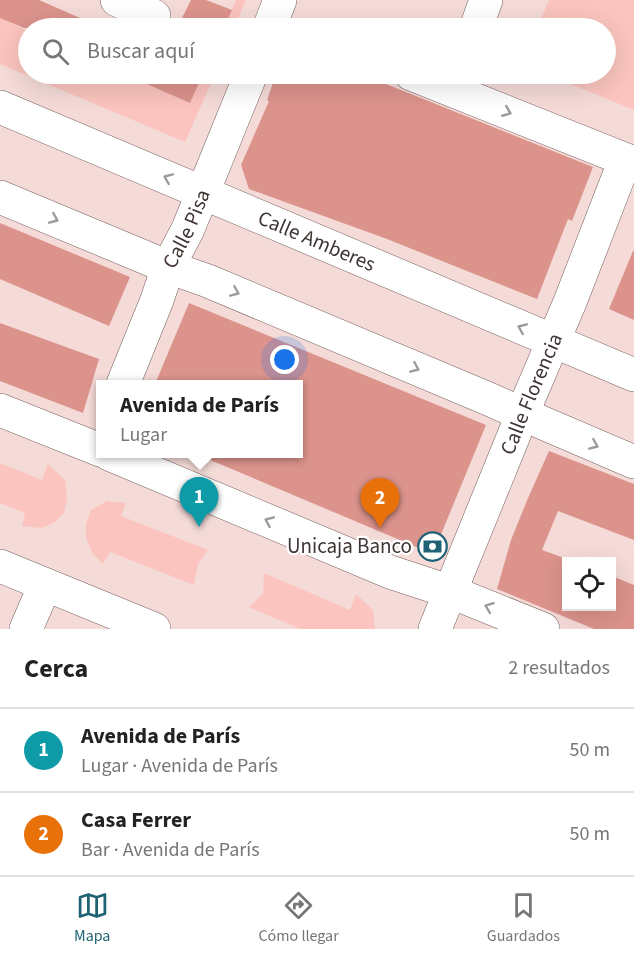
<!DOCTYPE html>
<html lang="es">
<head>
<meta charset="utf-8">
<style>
  body { margin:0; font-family:"Source Sans 3",sans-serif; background:#f2f2f2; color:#222 }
  .controls { position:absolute; right:18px; bottom:18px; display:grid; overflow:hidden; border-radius:0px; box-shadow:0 6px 24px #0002 }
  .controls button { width:54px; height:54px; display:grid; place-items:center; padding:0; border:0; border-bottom:2px solid #e0e0e0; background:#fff; color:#222; font:30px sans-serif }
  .you { position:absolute; left:285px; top:360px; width:21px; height:21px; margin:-15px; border:4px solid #fff; border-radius:50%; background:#1a73e8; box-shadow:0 0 0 9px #1a73e833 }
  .badge { display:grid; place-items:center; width:39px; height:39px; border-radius:50%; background:#1f6275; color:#fff; font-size:20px; font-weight:700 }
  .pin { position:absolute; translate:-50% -50px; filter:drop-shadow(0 2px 3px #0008) }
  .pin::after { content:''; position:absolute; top:32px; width:21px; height:18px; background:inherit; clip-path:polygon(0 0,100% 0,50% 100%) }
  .popup { position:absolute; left:96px; top:380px; width:207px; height:78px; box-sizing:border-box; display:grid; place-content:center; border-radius:0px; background:#fff; filter:drop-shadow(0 2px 4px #0005); font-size:20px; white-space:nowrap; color:#767676 }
  .popup b { font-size:22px; color:#222 }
  .popup::after { content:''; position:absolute; left:50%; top:100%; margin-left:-12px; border:12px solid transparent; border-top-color:#fff }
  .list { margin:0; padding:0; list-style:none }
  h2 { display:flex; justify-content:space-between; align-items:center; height:78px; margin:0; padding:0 24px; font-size:26px }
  h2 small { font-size:20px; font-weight:400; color:#767676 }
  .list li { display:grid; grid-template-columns:39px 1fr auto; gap:18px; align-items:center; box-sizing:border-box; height:84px; padding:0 24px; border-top:2px solid #e0e0e0 }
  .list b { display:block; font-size:22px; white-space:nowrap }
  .list p { margin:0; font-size:20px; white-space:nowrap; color:#767676 }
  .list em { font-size:20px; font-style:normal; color:#767676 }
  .icon { flex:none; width:33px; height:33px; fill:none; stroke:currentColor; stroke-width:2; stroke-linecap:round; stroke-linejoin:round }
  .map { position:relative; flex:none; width:634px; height:629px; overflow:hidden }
  .search { position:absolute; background:#fff; box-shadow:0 6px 24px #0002; left:18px; right:18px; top:18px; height:66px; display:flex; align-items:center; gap:15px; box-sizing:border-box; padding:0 21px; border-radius:33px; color:#767676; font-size:22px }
  .sheet { height:246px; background:#fff }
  nav { display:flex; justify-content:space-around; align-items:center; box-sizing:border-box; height:84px; border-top:2px solid #e0e0e0; background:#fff; font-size:16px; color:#767676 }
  nav a { display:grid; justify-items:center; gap:3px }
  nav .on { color:#1f6275 }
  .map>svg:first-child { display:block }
  .green { fill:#fbc4be }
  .building { fill:#dc938c }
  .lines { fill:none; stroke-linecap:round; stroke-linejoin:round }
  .minor-casing { stroke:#75605d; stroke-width:34 }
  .minor { stroke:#fff; stroke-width:33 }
  .oneway { stroke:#9e9a99 }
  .labels { text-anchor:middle; stroke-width:4.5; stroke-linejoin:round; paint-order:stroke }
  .street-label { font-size:21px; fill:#3e3433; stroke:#fff }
  .poi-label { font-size:21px; fill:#3e3433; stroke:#fff; text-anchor:end }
</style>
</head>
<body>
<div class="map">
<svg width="634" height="629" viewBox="0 0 634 629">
  <rect width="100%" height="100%" fill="#f5dbd8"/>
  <g class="green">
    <path d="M 236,0 L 246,0 L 234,28 L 224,28 Z"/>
    <path d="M 549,0 L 634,0 L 634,110 L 546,74 L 606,74 L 606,28 L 537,28 Z"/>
    <path d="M 0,18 L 28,31 L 28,74 L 124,74 L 190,103 L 203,74 L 215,74 L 185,142 L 0,64 Z"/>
    <path d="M 0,463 L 42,480 L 48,464 L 65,480 L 67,498 L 64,513 L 55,522 L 42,528 L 22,526 L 25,513 L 0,503 Z"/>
    <path d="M 107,501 L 126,503 L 121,516 L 208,550 L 198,564 L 194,585 L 110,552 L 103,564 L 92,553 L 86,537 L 86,524 L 91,510 Z"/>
    <path d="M 264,573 L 350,610 L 356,594 L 373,610 L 375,629 L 300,629 L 249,607 L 263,594 Z"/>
  </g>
  <g class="building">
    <path d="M 0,0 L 39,0 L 103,28 L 24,28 L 0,18 Z"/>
    <path d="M 191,0 L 206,0 L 232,10 L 224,28 L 177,28 Z"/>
    <path d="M 124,74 L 203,74 L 190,103 Z"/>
    <path d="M 276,74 L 361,74 L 593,167 L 572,221 L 568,219 L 537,299 L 387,239 L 249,189 L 241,165 L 269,101 L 267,100 Z"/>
    <path d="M 0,223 L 130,277 L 109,326 L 0,279 Z"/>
    <path d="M 633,251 L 634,251 L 634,320 L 609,309 Z"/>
    <path d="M 189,303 L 486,425 L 433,554 L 196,454 L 298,453 L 298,384 L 155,384 Z"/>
    <path d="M 0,323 L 99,359 L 83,413 L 0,381 Z"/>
    <path d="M 549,451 L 634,484 L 634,540 L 558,511 L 542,550 L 567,559 L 567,606 L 612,606 L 612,576 L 634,585 L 634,629 L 594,629 L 497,589 L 511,540 L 528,498 Z"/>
  </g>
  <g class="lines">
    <defs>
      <g id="minor">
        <path d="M 117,0 L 154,16"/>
        <path d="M 269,28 L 280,0"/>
        <path d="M 476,28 L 486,0"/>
        <path d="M 411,74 L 634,163"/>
        <path id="s1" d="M 0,107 L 634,375"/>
        <path d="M 0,197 L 168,267 L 208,281 L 491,400 L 522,414 L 634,462"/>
        <path id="s2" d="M 123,384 L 157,300 L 168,267 L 188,229 L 251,74"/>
        <path d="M 0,410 L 100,450"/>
        <path d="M 109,454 L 390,572 L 451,592 L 543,629"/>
        <path d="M 0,566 L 154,629"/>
        <path d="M 26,629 L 45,585"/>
        <path id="s3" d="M 435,629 L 514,435 L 522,414 L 570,302 L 625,160"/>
      </g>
    </defs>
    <use href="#minor" class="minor-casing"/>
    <use href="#minor" class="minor"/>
  </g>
  <defs><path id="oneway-chevron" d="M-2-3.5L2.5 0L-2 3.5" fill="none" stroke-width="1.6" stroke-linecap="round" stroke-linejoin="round" transform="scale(1.5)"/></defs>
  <g class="oneway">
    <use href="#oneway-chevron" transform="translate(507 112) rotate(22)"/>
    <use href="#oneway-chevron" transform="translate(168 178) rotate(-157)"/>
    <use href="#oneway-chevron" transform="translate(54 219) rotate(23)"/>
    <use href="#oneway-chevron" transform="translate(235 292) rotate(23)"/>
    <use href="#oneway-chevron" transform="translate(522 328) rotate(-157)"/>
    <use href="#oneway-chevron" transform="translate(415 368) rotate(23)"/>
    <use href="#oneway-chevron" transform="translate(594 445) rotate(23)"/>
    <use href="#oneway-chevron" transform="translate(269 521) rotate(-157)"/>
    <use href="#oneway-chevron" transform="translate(489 607) rotate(-159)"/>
  </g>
  <defs>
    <symbol id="bank-ring" viewBox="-11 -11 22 22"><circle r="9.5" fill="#fff" stroke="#1f6275" stroke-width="1.5"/><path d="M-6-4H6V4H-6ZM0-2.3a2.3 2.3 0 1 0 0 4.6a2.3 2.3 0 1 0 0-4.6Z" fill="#1f6275"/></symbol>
  </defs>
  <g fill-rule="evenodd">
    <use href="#bank-ring" x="416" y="530" width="33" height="33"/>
  </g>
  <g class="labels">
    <g class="street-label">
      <text dy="7" stroke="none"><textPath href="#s2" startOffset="168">Calle Pisa</textPath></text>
      <text dy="7" stroke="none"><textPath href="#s1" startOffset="344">Calle Amberes</textPath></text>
      <text dy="7" stroke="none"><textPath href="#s3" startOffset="254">Calle Florencia</textPath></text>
    </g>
    <g class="poi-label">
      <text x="412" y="553">Unicaja Banco</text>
    </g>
  </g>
</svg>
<div class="controls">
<button><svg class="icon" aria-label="locate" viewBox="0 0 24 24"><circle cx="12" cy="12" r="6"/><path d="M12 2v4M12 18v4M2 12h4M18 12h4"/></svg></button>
</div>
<div class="you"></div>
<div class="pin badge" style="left:199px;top:527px;background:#0f9aa8">1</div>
<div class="popup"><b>Avenida de París</b>Lugar</div>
<div class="pin badge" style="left:380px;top:528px;background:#e8710a">2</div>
<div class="search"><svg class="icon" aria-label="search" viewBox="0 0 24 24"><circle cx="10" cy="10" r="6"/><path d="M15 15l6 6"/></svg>Buscar aquí</div>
</div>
<section class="sheet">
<h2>Cerca<small>2 resultados</small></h2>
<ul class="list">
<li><span class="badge" style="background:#0f9aa8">1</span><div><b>Avenida de París</b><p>Lugar · Avenida de París</p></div><em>50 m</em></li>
<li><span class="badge" style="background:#e8710a">2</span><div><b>Casa Ferrer</b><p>Bar · Avenida de París</p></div><em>50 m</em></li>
</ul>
</section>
<nav>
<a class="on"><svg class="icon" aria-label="map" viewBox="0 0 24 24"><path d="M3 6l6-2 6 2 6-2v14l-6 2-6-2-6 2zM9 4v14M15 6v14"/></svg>Mapa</a>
<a><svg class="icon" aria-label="directions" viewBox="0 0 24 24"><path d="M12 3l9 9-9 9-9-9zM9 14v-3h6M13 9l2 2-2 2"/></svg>Cómo llegar</a>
<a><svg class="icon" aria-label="saved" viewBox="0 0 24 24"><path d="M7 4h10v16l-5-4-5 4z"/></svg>Guardados</a>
</nav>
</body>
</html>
